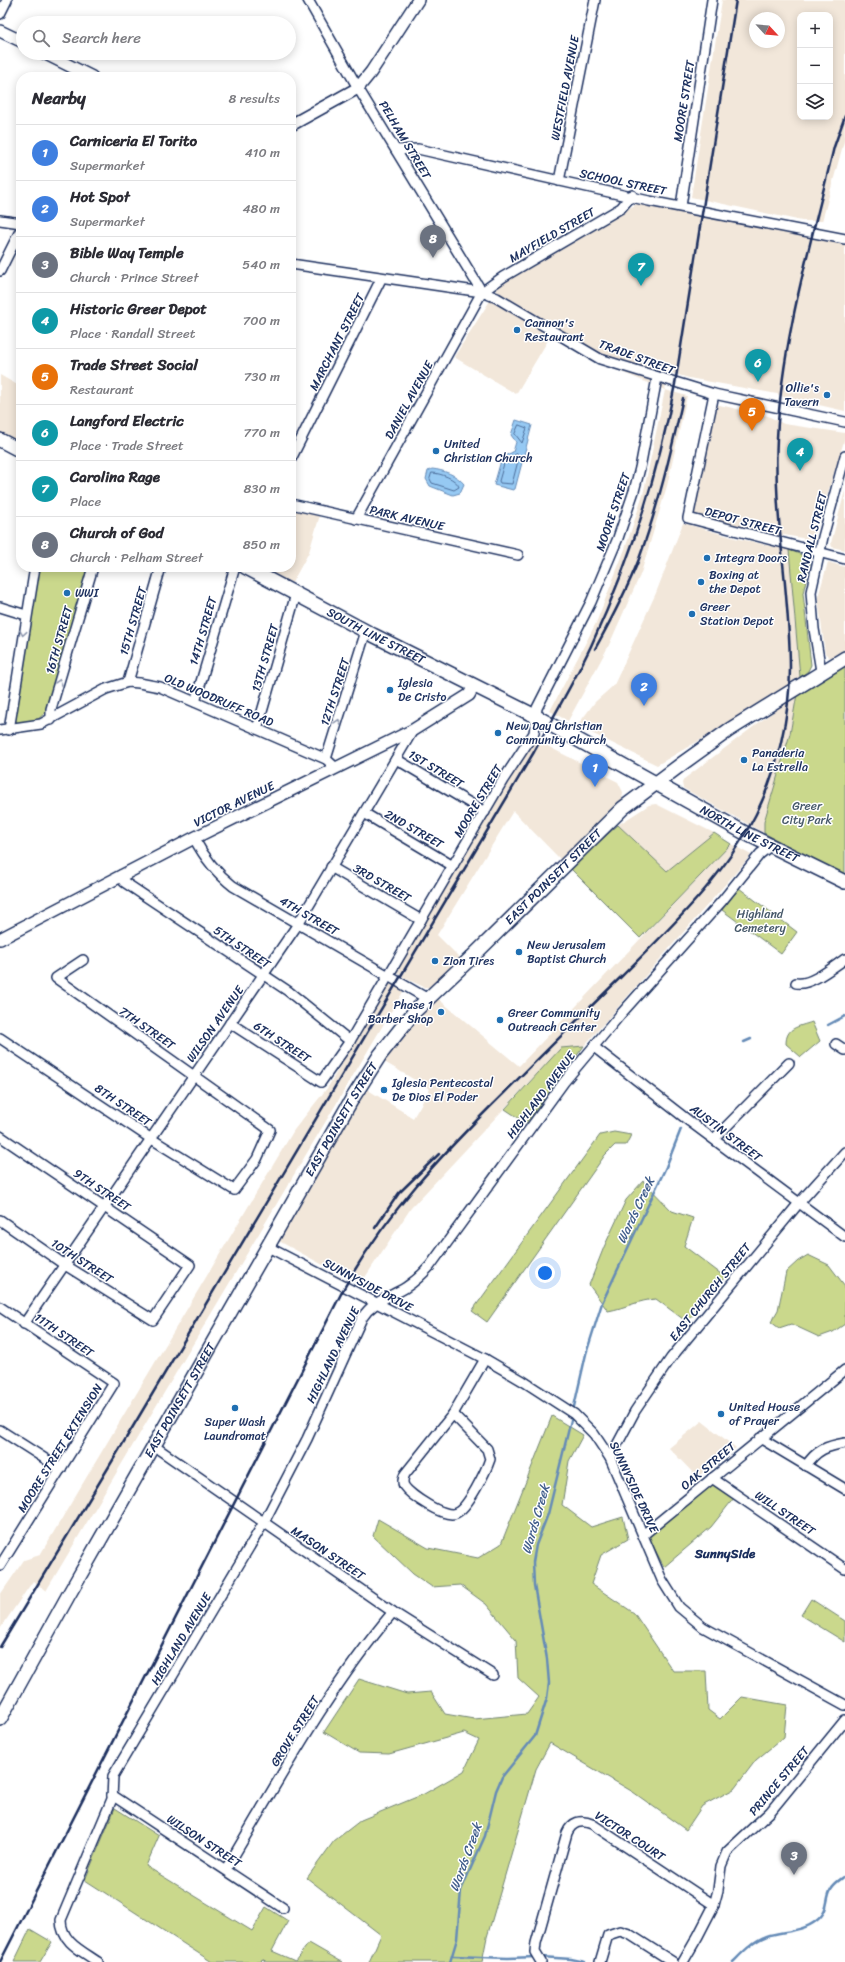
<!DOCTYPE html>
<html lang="en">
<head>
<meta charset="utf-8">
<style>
  body { margin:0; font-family:Sriracha,sans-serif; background:#f2f2f3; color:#2b2b33 }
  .controls { position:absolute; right:12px; top:12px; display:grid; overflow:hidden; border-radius:8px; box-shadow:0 2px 10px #0003 }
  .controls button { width:36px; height:36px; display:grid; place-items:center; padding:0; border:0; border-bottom:1px solid #e1e1e2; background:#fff; color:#2b2b33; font:20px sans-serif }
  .compass { position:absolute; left:749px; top:12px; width:36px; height:36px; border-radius:50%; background:#fff; box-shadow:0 2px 10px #0003; rotate:116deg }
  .you { position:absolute; left:545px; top:1273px; width:14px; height:14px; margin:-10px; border:3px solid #fff; border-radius:50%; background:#1a73e8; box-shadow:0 0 0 6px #1a73e833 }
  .badge { display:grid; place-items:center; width:26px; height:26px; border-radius:50%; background:#ea580c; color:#fff; font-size:13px; font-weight:700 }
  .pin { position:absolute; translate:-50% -33px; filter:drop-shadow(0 1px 2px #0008) }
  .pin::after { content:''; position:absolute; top:21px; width:14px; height:12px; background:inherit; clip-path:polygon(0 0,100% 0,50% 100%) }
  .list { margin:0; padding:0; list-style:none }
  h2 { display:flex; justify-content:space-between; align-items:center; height:52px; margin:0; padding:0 16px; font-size:17px }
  h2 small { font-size:13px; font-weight:400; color:#7c7c81 }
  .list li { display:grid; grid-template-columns:26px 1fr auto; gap:12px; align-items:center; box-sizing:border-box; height:56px; padding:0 16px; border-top:1px solid #e1e1e2 }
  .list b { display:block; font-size:15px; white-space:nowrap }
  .list p { margin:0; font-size:13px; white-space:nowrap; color:#7c7c81 }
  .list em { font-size:13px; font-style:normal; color:#7c7c81 }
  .icon { flex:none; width:22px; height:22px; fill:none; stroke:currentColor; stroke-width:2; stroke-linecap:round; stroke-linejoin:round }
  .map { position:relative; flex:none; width:845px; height:1962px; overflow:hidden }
  .search { position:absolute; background:#fff; box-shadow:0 2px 10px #0003; left:16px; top:16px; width:280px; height:44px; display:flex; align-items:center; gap:10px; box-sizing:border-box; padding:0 14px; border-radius:22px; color:#7c7c81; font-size:15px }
  .panel { position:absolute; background:#fff; box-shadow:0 2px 10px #0003; left:16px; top:72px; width:280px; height:500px; border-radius:16px }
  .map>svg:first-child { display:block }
  .built { fill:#f2e7da; fill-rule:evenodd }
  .green { fill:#cad88c; stroke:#728475 }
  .water { fill:#96c9f3; stroke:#658bb7 }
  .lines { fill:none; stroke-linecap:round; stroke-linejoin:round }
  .shore { stroke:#4c6d9a; stroke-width:1 }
  .stream { stroke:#658bb7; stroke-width:2.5 }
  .minor-casing { stroke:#1b2f5e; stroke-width:12 }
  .tertiary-casing { stroke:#1b2f5e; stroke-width:14 }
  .secondary-casing { stroke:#1b2f5e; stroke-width:16 }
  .minor { stroke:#fff; stroke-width:9 }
  .tertiary { stroke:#fff; stroke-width:11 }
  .secondary { stroke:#fff; stroke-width:13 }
  .rail { stroke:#1b2f5e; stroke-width:2.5 }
  .oneway { stroke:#8d97ae }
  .poi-dot { fill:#1f6fb2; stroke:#fff; stroke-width:1.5 }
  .labels { text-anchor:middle; stroke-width:3; stroke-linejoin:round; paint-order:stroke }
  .street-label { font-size:12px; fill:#1b2f5e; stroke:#fff }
  .poi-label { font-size:12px; fill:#1b2f5e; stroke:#fff; text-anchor:start }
  .park-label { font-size:12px; fill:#47596a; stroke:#fff }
  .water-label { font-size:13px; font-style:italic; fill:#405d8b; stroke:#fff }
  .neighbourhood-label { font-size:13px; font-weight:bold; fill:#1b2f5e; stroke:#fff }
</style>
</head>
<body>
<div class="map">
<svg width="845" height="1962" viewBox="0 0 845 1962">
  <rect width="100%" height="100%" fill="#fff"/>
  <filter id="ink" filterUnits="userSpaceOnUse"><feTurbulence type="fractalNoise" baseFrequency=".025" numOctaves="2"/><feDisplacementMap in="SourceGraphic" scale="8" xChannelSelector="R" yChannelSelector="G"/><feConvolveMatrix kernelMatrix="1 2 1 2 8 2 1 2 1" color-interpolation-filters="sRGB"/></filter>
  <g filter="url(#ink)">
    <g class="built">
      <path d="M 722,0 L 845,0 L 845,138 L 822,221 L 802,221 L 691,197 ZM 800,15 L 830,15 L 830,117 L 800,117 ZM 755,18 L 779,18 L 779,42 L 755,42 Z"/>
      <path d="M 640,202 L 845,245 L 845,411 L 784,397 L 777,394 L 689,378 L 668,372 L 665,390 L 687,396 L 667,486 L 641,573 L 609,645 L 568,721 L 550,711 L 596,623 L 625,549 L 643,495 L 665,390 L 597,362 L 550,337 L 516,394 L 454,357 L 502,282 Z"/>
      <path d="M 0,375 L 21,387 L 21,443 L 0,432 Z"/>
      <path d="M 715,404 L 768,416 L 784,424 L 845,433 L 845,438 L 813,540 L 784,535 L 777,538 L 691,516 Z"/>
      <path d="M 845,491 L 845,550 L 832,547 L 831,543 Z"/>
      <path d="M 291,509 L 320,515 L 309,552 L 292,583 L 261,567 L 291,567 Z"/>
      <path d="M 683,523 L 735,538 L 789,550 L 800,677 L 786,690 L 657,765 L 577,726 L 595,702 L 614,685 L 656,593 Z"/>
      <path d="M 828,562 L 845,567 L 845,649 L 833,657 L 829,657 L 825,653 L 818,597 Z"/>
      <path d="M 797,694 L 790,734 L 764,822 L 764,833 L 683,788 L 682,783 L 684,779 Z"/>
      <path d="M 535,738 L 551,748 L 618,782 L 623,792 L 622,800 L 561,860 L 513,811 L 437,935 L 460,958 L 431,987 L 424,987 L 409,980 L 395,972 Z"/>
      <path d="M 656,804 L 714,833 L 667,871 L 618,825 L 649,805 Z"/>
      <path d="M 731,844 L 751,855 L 584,1046 L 561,1048 L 411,1208 L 360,1285 L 277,1240 L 365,1088 L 413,1118 L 430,1089 L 381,1060 L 415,1018 L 436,997 L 519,1066 Z"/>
      <path d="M 390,981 L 404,990 L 46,1591 L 33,1581 L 0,1629 L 0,1595 L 24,1560 L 40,1555 L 294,1130 L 328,1087 Z"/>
      <path d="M 702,1421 L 736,1448 L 697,1477 L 669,1448 Z"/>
    </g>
    <g class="green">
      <path d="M 789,550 L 805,556 L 810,563 L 803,593 L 811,665 L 808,671 L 800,677 Z"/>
      <path d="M 40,567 L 89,567 L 45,713 L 37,720 L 14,725 L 11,722 Z"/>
      <path d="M 845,664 L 845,877 L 764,833 L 764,822 L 790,734 L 797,694 Z"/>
      <path d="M 618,825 L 667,871 L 714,833 L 731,844 L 640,938 L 570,868 Z"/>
      <path d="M 739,888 L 797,932 L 781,954 L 722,910 Z"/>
      <path d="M 812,1022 L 820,1041 L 801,1057 L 786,1044 C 786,1027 798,1027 812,1022 Z"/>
      <path d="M 584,1046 L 526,1123 L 505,1109 L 561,1048 Z"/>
      <path d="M 614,1132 L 631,1135 L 626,1145 L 615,1145 L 605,1155 L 487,1322 L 472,1311 L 600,1135 Z"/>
      <path d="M 643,1181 L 672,1211 L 693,1218 L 684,1246 L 725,1277 L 687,1322 L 656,1299 C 639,1300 625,1308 608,1311 L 589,1285 L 604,1247 L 626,1200 Z"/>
      <path d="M 808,1255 L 829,1265 L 845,1286 L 845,1324 L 833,1332 L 819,1337 L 791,1324 L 779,1328 L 771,1322 L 778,1310 L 786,1272 L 798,1261 Z"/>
      <path d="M 552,1416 L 583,1435 L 569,1461 L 562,1505 L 591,1527 L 623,1517 L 628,1539 L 601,1555 L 591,1584 L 634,1613 L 673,1671 L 706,1671 L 708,1710 L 720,1719 L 742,1697 L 787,1705 L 784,1737 L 756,1760 L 734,1789 L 702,1806 L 686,1830 L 633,1792 L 550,1743 L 536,1769 L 487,1937 L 482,1962 L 369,1962 L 381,1935 L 307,1878 L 334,1841 L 361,1820 L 424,1794 L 464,1771 L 479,1740 L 464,1733 L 389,1754 L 359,1753 L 324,1732 L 359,1679 L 407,1694 L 431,1692 L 445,1714 L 474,1719 L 527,1714 L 539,1697 L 518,1678 L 516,1640 L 486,1604 L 460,1585 L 432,1587 L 413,1574 L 373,1536 L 378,1519 L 428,1548 L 478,1558 L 501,1544 Z"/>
      <path d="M 712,1482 L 734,1498 L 711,1527 L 664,1567 L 649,1538 L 652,1531 Z"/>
      <path d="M 811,1599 L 845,1621 L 845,1642 L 801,1615 Z"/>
      <path d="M 115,1808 L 159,1836 L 146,1866 L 252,1931 L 266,1907 L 288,1921 L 272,1951 L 295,1961 L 309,1943 L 342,1962 L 267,1962 L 262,1959 L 261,1962 L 212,1962 L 85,1880 Z"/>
      <path d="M 30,1929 L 52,1942 L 40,1962 L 14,1962 Z"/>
    </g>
    <g class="water">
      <path d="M 516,420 L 532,425 L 515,489 L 513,490 L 494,485 L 502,457 L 513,452 L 516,442 L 511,435 Z"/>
      <path d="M 432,469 C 443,470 457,475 464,484 L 460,493 L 453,495 L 430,486 L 426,479 L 428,471 Z"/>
    </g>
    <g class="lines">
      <g class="shore">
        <path d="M 519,425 L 527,428 L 522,443 L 515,434 Z"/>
        <path d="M 517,454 L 519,457 L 512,484 L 500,483 L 499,481 L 505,460 Z"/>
        <path d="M 432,473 C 440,473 457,479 459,487 L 454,490 L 432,483 L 430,479 Z"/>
      </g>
      <g class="stream">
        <path d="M 828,1025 L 845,1016"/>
        <path d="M 744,1042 L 751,1039"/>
        <path d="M 573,1411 L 586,1354 L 602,1303 L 666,1167 L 681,1129"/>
        <path d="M 453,1956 L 508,1958 L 536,1957"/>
        <path d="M 541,1957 L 571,1959 L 585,1962"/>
        <path d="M 450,1962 L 457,1939 L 461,1890 L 485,1836 L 496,1791 L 502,1777 L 535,1736 L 547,1698 L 549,1683 L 547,1659 L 534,1585 L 533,1562 L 536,1545 L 548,1514 L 572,1416"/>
        <path d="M 733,1962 C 743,1952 753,1941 767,1936 C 783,1931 802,1932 816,1921 C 830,1911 825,1899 831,1889 C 834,1883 840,1880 845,1876"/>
      </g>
      <defs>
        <g id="minor">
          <path d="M 308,0 L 358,88 L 482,292"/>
          <path d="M 0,14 L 7,0"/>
          <path d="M 396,150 L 418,149 L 649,201 L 845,239"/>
          <path d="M 559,181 L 595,0"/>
          <path d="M 681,206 L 712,0"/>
          <path d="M 0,220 L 21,223"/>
          <path d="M 291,264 L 482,292 L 497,298 L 600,359 L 714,394 L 845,422"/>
          <path d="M 0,271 L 21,229"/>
          <path d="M 714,394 L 688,518 L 845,559"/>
          <path d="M 291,459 L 381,279"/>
          <path d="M 291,504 L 518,555"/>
          <path d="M 356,519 L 482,292 L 503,277 L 621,208 L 632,195"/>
          <path d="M 0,607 L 26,615"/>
          <path d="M 821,671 L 814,629 L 811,592 L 823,537 L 845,456"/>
          <path d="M 128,682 L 161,567"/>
          <path d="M 195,702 L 235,567"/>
          <path d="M 51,720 L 51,709 L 93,567"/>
          <path d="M 257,729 L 296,594"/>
          <path d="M 0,730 L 41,724 L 106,689 L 128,682 L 139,683 L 160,687 L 257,729 L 326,759 L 336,768"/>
          <path d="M 9,730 L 35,567"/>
          <path d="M 326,759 L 366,631"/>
          <path d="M 396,759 L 485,812"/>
          <path d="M 364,813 L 453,866"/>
          <path d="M 194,838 C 204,857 215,872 233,886 L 428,999"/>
          <path d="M 331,867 L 421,920"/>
          <path d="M 121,875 L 124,882 L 288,991 L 350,1041"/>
          <path d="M 796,983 C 810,986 833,967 845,959"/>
          <path d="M 230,1023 L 321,1082 L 350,1041 L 503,780 L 534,733 L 537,708 L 591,602 L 618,538 L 634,491 L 640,468 L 657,378"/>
          <path d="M 0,1038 L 150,1138 L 234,1190 L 257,1159 L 270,1130 L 56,978 L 83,960"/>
          <path d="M 836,1044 L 845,1050"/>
          <path d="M 594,1047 L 689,1121 L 845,1237"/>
          <path d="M 0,1136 L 190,1265 L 153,1320 L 65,1265 L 0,1220"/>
          <path d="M 714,1139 L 789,1063"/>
          <path d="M 268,1247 L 485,1359 L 523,1381 L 574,1414 L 594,1434 L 610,1458 L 662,1580 L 679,1607 L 703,1627 L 845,1705"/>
          <path d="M 0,1307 L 114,1383 L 0,1566"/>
          <path d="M 24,1324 L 298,924 L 413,730"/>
          <path d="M 453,1414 L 487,1449 L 490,1459 C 486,1471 468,1508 456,1513 C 445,1519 410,1495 404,1486 C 402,1482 403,1478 405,1474 Z"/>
          <path d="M 453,1414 L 485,1359"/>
          <path d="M 0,1430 L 61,1469"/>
          <path d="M 760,1438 L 845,1489"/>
          <path d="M 154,1446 L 393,1612 L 493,1675"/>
          <path d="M 610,1458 L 635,1411 L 671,1358 L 799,1203 L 845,1152"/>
          <path d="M 806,1466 C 816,1450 827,1446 845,1443"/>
          <path d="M 712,1478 L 845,1569"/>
          <path d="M 643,1535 L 845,1370"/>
          <path d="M 112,1795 L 283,1908"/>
          <path d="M 226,1869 C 278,1782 327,1690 393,1612"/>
          <path d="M 98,1962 C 82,1951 61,1942 61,1920 L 112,1799 L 113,1776 L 263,1524 L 307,1439 L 362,1318 C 373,1301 388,1298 405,1288 C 414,1282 423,1274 430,1266 L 564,1082 L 620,1015 L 722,901 L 760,854 L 770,846"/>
          <path d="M 541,1962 L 535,1952 L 536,1943 L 567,1833 C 572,1822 581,1819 592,1824 L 714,1905"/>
          <path d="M 600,1962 L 608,1935 L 620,1931 L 629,1934 L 673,1962"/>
          <path d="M 683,1962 L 698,1936 L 714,1905 L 718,1890 L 721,1866 L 727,1852 L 770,1812 L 845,1720"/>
        </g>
        <g id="tertiary">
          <path d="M 0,31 L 23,42"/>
          <path d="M 44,53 L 92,77"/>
          <path d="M 291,125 L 358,88 L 371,72 L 418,0"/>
          <path d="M 0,939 L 194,838 L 413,730 L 469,695 L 474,686"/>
        </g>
        <g id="secondary">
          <path d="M 0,440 L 21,451"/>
          <path id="s1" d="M 245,567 L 373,635 L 535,716 L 745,833 L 845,882"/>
          <path id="s2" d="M 0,1719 L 68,1596 L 352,1099 L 380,1055 L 414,1012 L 473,956 L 623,808 L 683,763 L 729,730 L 845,658"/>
        </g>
      </defs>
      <use href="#minor" class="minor-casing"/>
      <use href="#tertiary" class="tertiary-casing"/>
      <use href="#secondary" class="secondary-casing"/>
      <use href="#minor" class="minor"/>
      <use href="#tertiary" class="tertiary"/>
      <use href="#secondary" class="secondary"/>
      <g class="rail">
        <path d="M 595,649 C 611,620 627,590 639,559 C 658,507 671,452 683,398"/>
        <path d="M 375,1228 L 399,1193 L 439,1154"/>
        <path d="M 0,1647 L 122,1445 L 534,752 C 553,717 574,682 591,646 C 630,562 658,474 675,384 L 736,0"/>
        <path d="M 0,1962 L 343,1290 C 385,1214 444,1152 505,1092 C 544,1053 583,1014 622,976 C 671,927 724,877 756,814 C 777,772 790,715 790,668 C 790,591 773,515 777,438 C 782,339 811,243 834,147 L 845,116"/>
      </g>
    </g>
    <defs><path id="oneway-chevron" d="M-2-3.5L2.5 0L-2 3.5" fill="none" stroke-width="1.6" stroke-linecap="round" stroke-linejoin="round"/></defs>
    <g class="oneway">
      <use href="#oneway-chevron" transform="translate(23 633) rotate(99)"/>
      <use href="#oneway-chevron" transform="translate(59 682) rotate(-74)"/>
      <use href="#oneway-chevron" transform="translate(338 722) rotate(-72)"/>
    </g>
  </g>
  <g class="poi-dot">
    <circle cx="517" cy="330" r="4"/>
    <circle cx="827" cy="395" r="4"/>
    <circle cx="436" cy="451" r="4"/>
    <circle cx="707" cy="558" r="4"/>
    <circle cx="701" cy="582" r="4"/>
    <circle cx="67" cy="593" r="4"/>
    <circle cx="692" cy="614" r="4"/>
    <circle cx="390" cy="690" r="4"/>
    <circle cx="498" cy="733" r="4"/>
    <circle cx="744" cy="760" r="4"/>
    <circle cx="519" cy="952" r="4"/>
    <circle cx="435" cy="961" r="4"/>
    <circle cx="441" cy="1012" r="4"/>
    <circle cx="500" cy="1020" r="4"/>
    <circle cx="384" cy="1090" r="4"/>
    <circle cx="235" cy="1408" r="4"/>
    <circle cx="721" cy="1414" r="4"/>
  </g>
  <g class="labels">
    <g class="street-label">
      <text transform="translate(565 88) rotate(-79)" y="4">WESTFIELD AVENUE</text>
      <text transform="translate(684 101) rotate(-81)" y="4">MOORE STREET</text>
      <text transform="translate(405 140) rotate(59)" y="4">PELHAM STREET</text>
      <text transform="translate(623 182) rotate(12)" y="4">SCHOOL STREET</text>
      <text transform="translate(552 235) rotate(-30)" y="4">MAYFIELD STREET</text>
      <text transform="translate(337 342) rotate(-63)" y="4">MARCHANT STREET</text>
      <text transform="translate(637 357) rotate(20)" y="4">TRADE STREET</text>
      <text transform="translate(409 400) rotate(-61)" y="4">DANIEL AVENUE</text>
      <text transform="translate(613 512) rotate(-71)" y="4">MOORE STREET</text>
      <text transform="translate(407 518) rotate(13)" y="4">PARK AVENUE</text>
      <text transform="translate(743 521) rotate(15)" y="4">DEPOT STREET</text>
      <text transform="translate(812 537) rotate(-76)" y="4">RANDALL STREET</text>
      <text transform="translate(133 621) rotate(-74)" y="4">15TH STREET</text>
      <text transform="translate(203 631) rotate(-74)" y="4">14TH STREET</text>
      <text dy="4" stroke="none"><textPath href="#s1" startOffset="148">SOUTH LINE STREET</textPath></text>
      <text transform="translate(59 640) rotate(-74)" y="4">16TH STREET</text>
      <text transform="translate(265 658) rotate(-74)" y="4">13TH STREET</text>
      <text transform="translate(335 692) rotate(-72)" y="4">12TH STREET</text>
      <text transform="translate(219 700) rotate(23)" y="4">OLD WOODRUFF ROAD</text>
      <text transform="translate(436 769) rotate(31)" y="4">1ST STREET</text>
      <text transform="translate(478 801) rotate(-59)" y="4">MOORE STREET</text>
      <text transform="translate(234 804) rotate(-26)" y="4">VICTOR AVENUE</text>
      <text transform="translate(414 829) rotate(30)" y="4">2ND STREET</text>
      <text dy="4" stroke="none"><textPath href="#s1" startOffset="571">NORTH LINE STREET</textPath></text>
      <text dy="4" stroke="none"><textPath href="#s2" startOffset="1014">EAST POINSETT STREET</textPath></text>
      <text transform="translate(382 883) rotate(30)" y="4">3RD STREET</text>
      <text transform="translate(309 916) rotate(30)" y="4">4TH STREET</text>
      <text transform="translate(242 947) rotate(34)" y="4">5TH STREET</text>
      <text transform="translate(215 1024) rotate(-55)" y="4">WILSON AVENUE</text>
      <text transform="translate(147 1028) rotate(35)" y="4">7TH STREET</text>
      <text transform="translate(282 1042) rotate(33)" y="4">6TH STREET</text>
      <text transform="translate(541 1095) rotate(-53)" y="4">HIGHLAND AVENUE</text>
      <text transform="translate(123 1105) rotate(34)" y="4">8TH STREET</text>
      <text dy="4" stroke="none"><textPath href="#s2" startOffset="690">EAST POINSETT STREET</textPath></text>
      <text transform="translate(726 1133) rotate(37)" y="4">AUSTIN STREET</text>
      <text transform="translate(102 1190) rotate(34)" y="4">9TH STREET</text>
      <text transform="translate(82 1261) rotate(33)" y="4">10TH STREET</text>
      <text transform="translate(368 1285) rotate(28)" y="4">SUNNYSIDE DRIVE</text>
      <text transform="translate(710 1292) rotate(-51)" y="4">EAST CHURCH STREET</text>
      <text transform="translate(64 1335) rotate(34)" y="4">11TH STREET</text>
      <text transform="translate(333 1355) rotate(-64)" y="4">HIGHLAND AVENUE</text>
      <text dy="4" stroke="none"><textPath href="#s2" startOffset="366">EAST POINSETT STREET</textPath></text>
      <text transform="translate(60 1448) rotate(-58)" y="4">MOORE STREET EXTENSION</text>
      <text transform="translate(708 1466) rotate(-40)" y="4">OAK STREET</text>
      <text transform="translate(634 1487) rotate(65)" y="4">SUNNYSIDE DRIVE</text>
      <text transform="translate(785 1513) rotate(34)" y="4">WILL STREET</text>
      <text transform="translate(328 1553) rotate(34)" y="4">MASON STREET</text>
      <text transform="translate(181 1639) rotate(-59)" y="4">HIGHLAND AVENUE</text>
      <text transform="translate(295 1731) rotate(-58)" y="4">GROVE STREET</text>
      <text transform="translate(779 1781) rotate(-50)" y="4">PRINCE STREET</text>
      <text transform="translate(630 1836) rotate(33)" y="4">VICTOR COURT</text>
      <text transform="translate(204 1841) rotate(33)" y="4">WILSON STREET</text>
    </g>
    <g class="poi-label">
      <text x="525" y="327">Cannon's<tspan x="525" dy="14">Restaurant</tspan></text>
      <text x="819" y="392" text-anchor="end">Ollie's<tspan x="819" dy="14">Tavern</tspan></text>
      <text x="444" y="448">United<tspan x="444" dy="14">Christian Church</tspan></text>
      <text x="715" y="562">Integra Doors</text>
      <text x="709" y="579">Boxing at<tspan x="709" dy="14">the Depot</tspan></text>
      <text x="75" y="597">WWI</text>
      <text x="700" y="611">Greer<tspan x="700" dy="14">Station Depot</tspan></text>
      <text x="398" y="687">Iglesia<tspan x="398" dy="14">De Cristo</tspan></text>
      <text x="506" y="730">New Day Christian<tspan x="506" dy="14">Community Church</tspan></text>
      <text x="752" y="757">Panaderia<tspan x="752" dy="14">La Estrella</tspan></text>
      <text x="527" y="949">New Jerusalem<tspan x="527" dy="14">Baptist Church</tspan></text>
      <text x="443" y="965">Zion Tires</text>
      <text x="433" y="1009" text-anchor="end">Phase 1<tspan x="433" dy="14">Barber Shop</tspan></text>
      <text x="508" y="1017">Greer Community<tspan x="508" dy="14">Outreach Center</tspan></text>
      <text x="392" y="1087">Iglesia Pentecostal<tspan x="392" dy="14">De Dios El Poder</tspan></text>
      <text x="729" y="1411">United House<tspan x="729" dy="14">of Prayer</tspan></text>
      <text x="235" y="1426" text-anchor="middle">Super Wash<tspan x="235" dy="14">Laundromat</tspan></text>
    </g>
    <g class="park-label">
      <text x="807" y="810">Greer<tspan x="807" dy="14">City Park</tspan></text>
      <text x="760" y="918">Highland<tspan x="760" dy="14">Cemetery</tspan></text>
    </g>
    <g class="water-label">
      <text transform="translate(635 1210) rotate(-65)" y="5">Wards Creek</text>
      <text transform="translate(535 1519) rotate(-74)" y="5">Wards Creek</text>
      <text transform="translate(465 1857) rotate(-70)" y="5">Wards Creek</text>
    </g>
    <g class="neighbourhood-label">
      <text x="725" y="1558">SunnySide</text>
    </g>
  </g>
</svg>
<div class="controls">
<button>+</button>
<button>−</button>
<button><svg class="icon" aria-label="layers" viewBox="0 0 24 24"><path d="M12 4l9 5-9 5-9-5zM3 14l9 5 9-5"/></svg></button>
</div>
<svg class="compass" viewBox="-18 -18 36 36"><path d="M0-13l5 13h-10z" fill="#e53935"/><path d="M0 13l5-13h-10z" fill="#7c7c81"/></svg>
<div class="you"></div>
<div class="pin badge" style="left:595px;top:787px;background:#3f7fe0">1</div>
<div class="pin badge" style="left:644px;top:706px;background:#3f7fe0">2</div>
<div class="pin badge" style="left:794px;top:1875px;background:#6b7280">3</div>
<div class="pin badge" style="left:800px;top:471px;background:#0f9aa8">4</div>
<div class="pin badge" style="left:752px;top:431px;background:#e8710a">5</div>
<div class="pin badge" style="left:758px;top:382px;background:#0f9aa8">6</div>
<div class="pin badge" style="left:641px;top:286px;background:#0f9aa8">7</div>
<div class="pin badge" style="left:433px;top:258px;background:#6b7280">8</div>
<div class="search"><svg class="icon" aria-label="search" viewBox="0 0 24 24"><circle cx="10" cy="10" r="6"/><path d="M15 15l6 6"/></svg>Search here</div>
<section class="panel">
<h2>Nearby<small>8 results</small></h2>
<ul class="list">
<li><span class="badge" style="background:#3f7fe0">1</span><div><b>Carniceria El Torito</b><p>Supermarket</p></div><em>410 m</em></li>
<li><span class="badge" style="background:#3f7fe0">2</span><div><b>Hot Spot</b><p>Supermarket</p></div><em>480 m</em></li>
<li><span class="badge" style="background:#6b7280">3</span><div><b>Bible Way Temple</b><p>Church · Prince Street</p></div><em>540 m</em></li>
<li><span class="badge" style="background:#0f9aa8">4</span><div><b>Historic Greer Depot</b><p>Place · Randall Street</p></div><em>700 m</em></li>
<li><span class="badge" style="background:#e8710a">5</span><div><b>Trade Street Social</b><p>Restaurant</p></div><em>730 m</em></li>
<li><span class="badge" style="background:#0f9aa8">6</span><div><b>Langford Electric</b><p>Place · Trade Street</p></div><em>770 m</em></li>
<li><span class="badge" style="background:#0f9aa8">7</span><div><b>Carolina Rage</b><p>Place</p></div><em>830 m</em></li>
<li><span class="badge" style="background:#6b7280">8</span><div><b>Church of God</b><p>Church · Pelham Street</p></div><em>850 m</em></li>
</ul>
</section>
</div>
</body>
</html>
